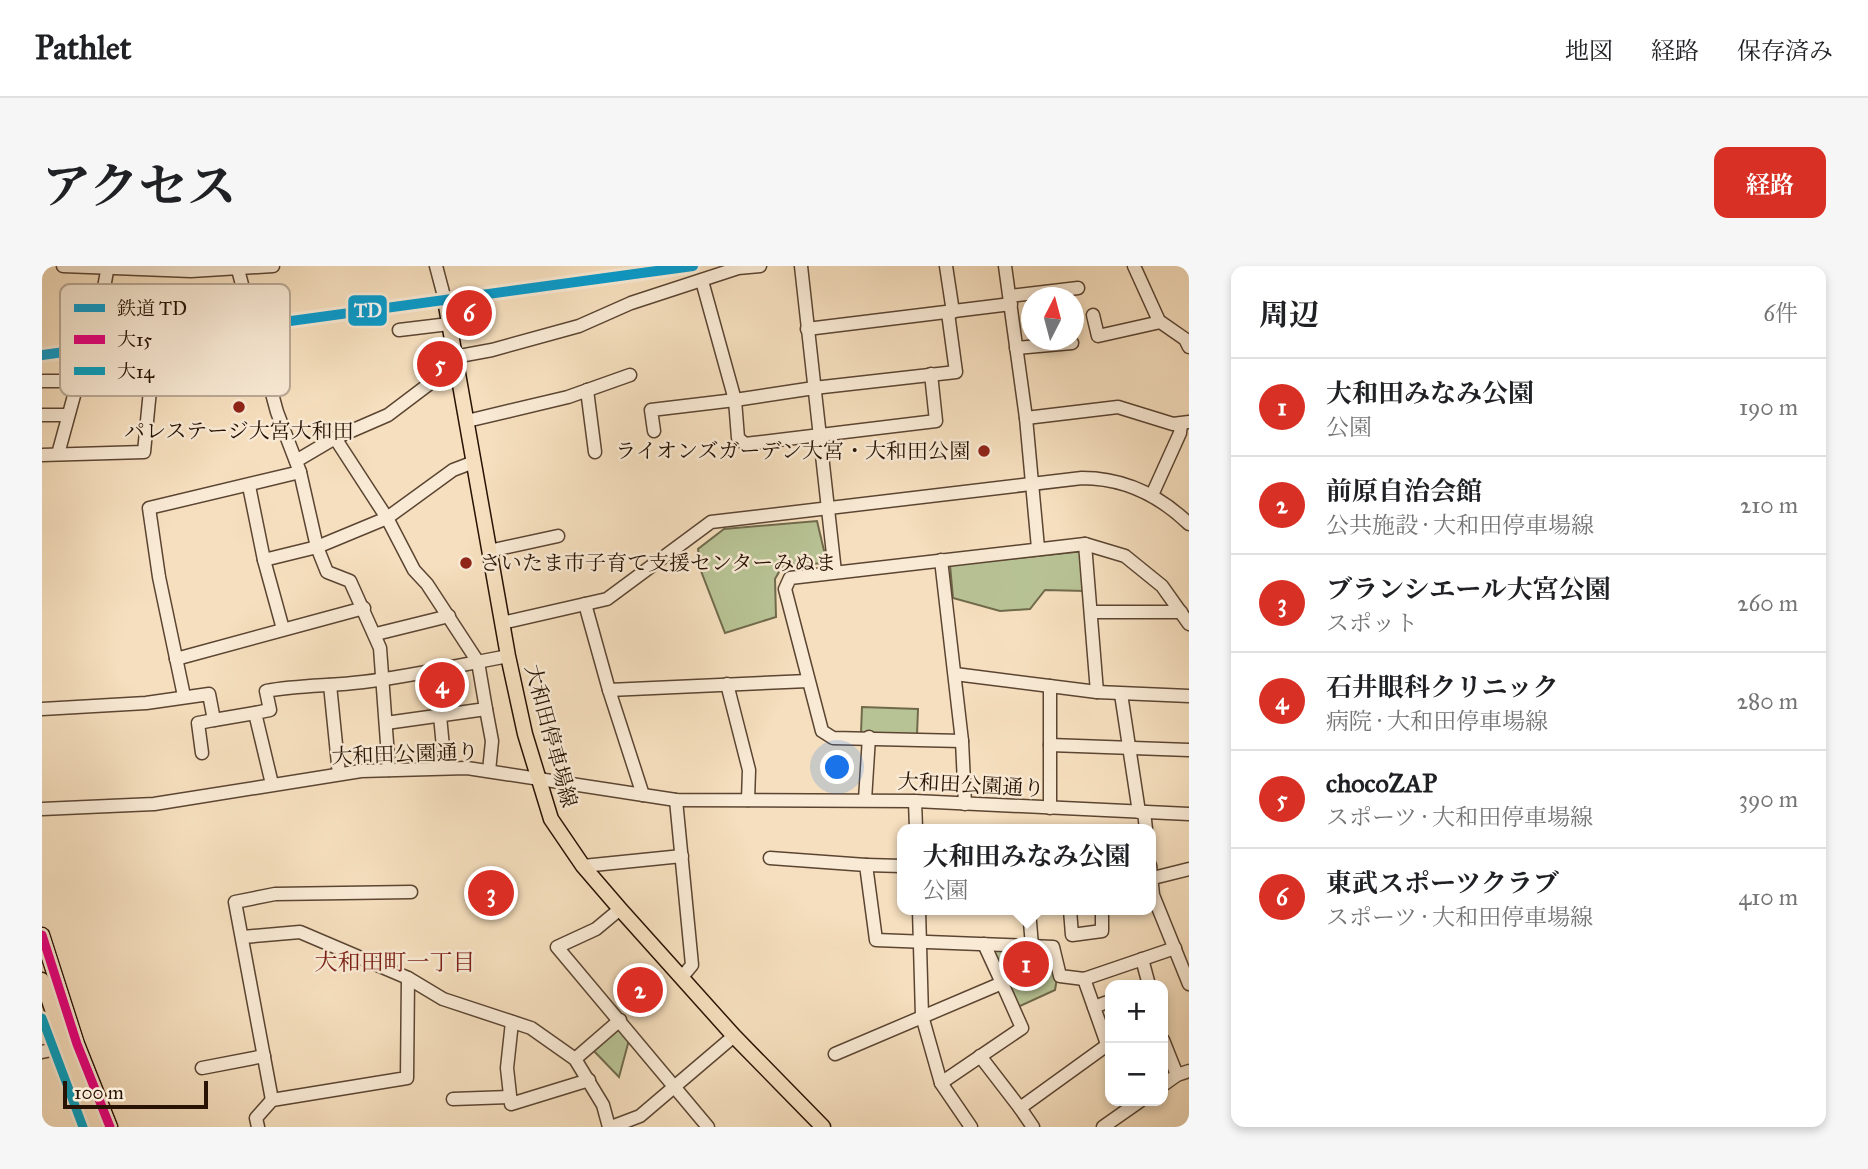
<!DOCTYPE html>
<html lang="ja">
<head>
<meta charset="utf-8">
<style>
  body { margin:0; font-family:"IM FELL Great Primer","Noto Serif JP",serif; background:#f6f6f6; color:#202124 }
  .controls { position:absolute; right:21px; bottom:21px; display:grid; overflow:hidden; border-radius:14px; box-shadow:0 4px 10px #0003 }
  .controls button { width:63px; height:63px; display:grid; place-items:center; padding:0; border:0; border-bottom:2px solid #e0e0e0; background:#fff; color:#202124; font:35px sans-serif }
  .compass { position:absolute; left:979px; top:21px; width:63px; height:63px; border-radius:50%; background:#fff; box-shadow:0 4px 10px #0003; rotate:6deg }
  .scale { position:absolute; left:21px; bottom:18px; width:145px; box-sizing:border-box; padding-left:7px; border:4px solid #271203; border-top:0; font-size:19px; line-height:24px; white-space:nowrap; color:#271203; -webkit-text-stroke:5px #f9ead5; paint-order:stroke }
  .you { position:absolute; left:796px; top:502px; width:24px; height:24px; margin:-18px; border:5px solid #fff; border-radius:50%; background:#1a73e8; box-shadow:0 0 0 10px #1a73e833 }
  .badge { display:grid; place-items:center; width:46px; height:46px; border-radius:50%; background:#d93025; color:#fff; font-size:23px; font-weight:700 }
  .pin { position:absolute; translate:-50% -50%; border:4px solid #fff; box-shadow:0 2px 7px #0006 }
  .popup { position:absolute; left:855px; top:558px; width:259px; height:91px; box-sizing:border-box; display:grid; place-content:center; border-radius:14px; background:#fff; filter:drop-shadow(0 2px 5px #0005); font-size:23px; white-space:nowrap; color:#757577 }
  .popup b { font-size:26px; color:#202124 }
  .popup::after { content:''; position:absolute; left:50%; top:100%; margin-left:-14px; border:14px solid transparent; border-top-color:#fff }
  .list { margin:0; padding:0; list-style:none }
  h2 { display:flex; justify-content:space-between; align-items:center; height:91px; margin:0; padding:0 28px; font-size:30px }
  h2 small { font-size:23px; font-weight:400; color:#757577 }
  .list li { display:grid; grid-template-columns:46px 1fr auto; gap:21px; align-items:center; box-sizing:border-box; height:98px; padding:0 28px; border-top:2px solid #e0e0e0 }
  .list b { display:block; font-size:26px; white-space:nowrap }
  .list p { margin:0; font-size:23px; white-space:nowrap; color:#757577 }
  .list em { font-size:23px; font-style:normal; color:#757577 }
  .map { position:relative; flex:none; width:1147px; height:861px; overflow:hidden; border-radius:14px }
  header { display:flex; align-items:center; gap:42px; box-sizing:border-box; height:98px; padding:0 35px; background:#fff; border-bottom:2px solid #e0e0e0 }
  header strong { font-size:33px }
  nav { display:flex; gap:38px; margin-inline-start:auto; font-size:24px }
  .intro { display:flex; align-items:center; justify-content:space-between; box-sizing:border-box; height:168px; padding:0 42px }
  h1 { margin:0; font-size:49px }
  .button { padding:18px 32px; border-radius:14px; background:#d93025; color:#fff; font-size:24px; font-weight:700 }
  main { display:flex; gap:42px; padding:0 42px }
  aside { flex:1; background:#fff; border-radius:14px; box-shadow:0 4px 10px #0003 }
  .map>svg:first-child { display:block }
  .green { fill:#b8c395; stroke:#706a4c; stroke-width:2 }
  .lines { fill:none; stroke-linecap:round; stroke-linejoin:round }
  .minor-casing { stroke:#5b4532; stroke-width:15 }
  .major-casing { stroke:#271203; stroke-width:17 }
  .minor { stroke:#f9ead5; stroke-width:12 }
  .major { stroke:#f6dfbe; stroke-width:14 }
  .bus-1-casing { stroke:#f9ead5; stroke-width:14 }
  .bus-2-casing { stroke:#f9ead5; stroke-width:14 }
  .bus-1 { stroke:#e5007d; stroke-width:9 }
  .bus-2 { stroke:#02a1c4; stroke-width:9 }
  .rail-1-casing { stroke:#f9ead5; stroke-width:16 }
  .rail-1 { stroke:#089ccd; stroke-width:10 }
  .poi-dot { fill:#8f2418; stroke:#f9ead5; stroke-width:2.5 }
  .labels { text-anchor:middle; stroke-width:5; stroke-linejoin:round; paint-order:stroke }
  .poi-label { font-size:21px; fill:#271203; stroke:#f9ead5 }
  .street-label { font-size:21px; fill:#271203; stroke:#f9ead5 }
  .neighbourhood-label { font-size:23px; fill:#7a1f14; stroke:#f9ead5 }
  .key { fill:#f9ead5; stroke:#baa996; stroke-width:2 }
  .key-label { font-size:19px; fill:#271203 }
  .line-badge { stroke:#f9ead5; stroke-width:2.5 }
  .badge-label { font-size:19px; text-anchor:middle; font-weight:bold; fill:#fff }
</style>
</head>
<body>
<header>
<strong>Pathlet</strong>
<nav><a>地図</a><a>経路</a><a>保存済み</a></nav>
</header>
<div class="intro"><h1>アクセス</h1><a class="button">経路</a></div>
<main>
<div class="map">
<svg width="1147" height="861" viewBox="0 0 1147 861">
  <rect width="100%" height="100%" fill="#f6dfbe"/>
  <filter id="stains"><feTurbulence type="fractalNoise" baseFrequency=".00286" numOctaves="4"/><feColorMatrix values="0 0 0 0 .2 0 0 0 0 .09 0 0 0 0 .02 0 0 0 .5 -.17"/></filter>
  <radialGradient id="worn" r=".72"><stop offset=".6" stop-color="#630" stop-opacity="0"/><stop offset="1" stop-color="#630" stop-opacity=".3"/></radialGradient>
  <g class="green">
    <path d="M 775,255 L 785,297 L 741,299 L 733,313 L 734,351 L 683,367 L 659,305 L 656,283 L 682,263 Z"/>
    <path d="M 1033,286 L 1041,286 L 1043,325 L 1003,324 L 988,343 L 958,345 L 911,332 L 908,299 Z"/>
    <path d="M 820,441 L 876,443 L 875,469 L 819,467 Z"/>
    <path d="M 1006,682 L 1015,712 L 1013,724 L 976,741 L 950,684 Z"/>
    <path d="M 575,760 L 587,774 L 577,811 L 549,782 Z"/>
  </g>
  <g class="lines">
    <defs>
      <g id="minor">
        <path d="M 21,0 L 149,5 L 231,0"/>
        <path d="M 195,0 L 208,48"/>
        <path d="M 394,0 L 403,34"/>
        <path d="M 759,0 L 793,306"/>
        <path d="M 904,0 L 911,46"/>
        <path d="M 963,0 L 984,152 L 996,282"/>
        <path d="M 1092,0 L 1117,55 L 1143,73 L 1147,81"/>
        <path d="M 660,15 L 693,134 L 772,122 L 914,106 L 906,47"/>
        <path d="M 968,30 L 1036,22"/>
        <path d="M 1051,49 L 1056,70 L 1114,57 L 1117,55"/>
        <path d="M 765,63 L 969,38"/>
        <path d="M 54,64 L 66,0"/>
        <path d="M 357,64 L 407,58"/>
        <path d="M 213,65 L 235,146 L 258,206 L 275,281 L 285,306 L 308,315 L 338,382 L 347,504"/>
        <path d="M 974,82 L 1030,77"/>
        <path d="M 412,91 L 450,84 L 537,60 L 589,37 L 696,2 L 718,0"/>
        <path d="M 0,115 L 36,115 L 16,188"/>
        <path d="M 36,115 L 43,90"/>
        <path d="M 545,124 L 553,186"/>
        <path d="M 0,149 L 26,149"/>
        <path d="M 984,152 L 1076,141 L 1131,158 L 1147,156"/>
        <path d="M 425,155 L 526,131 L 588,109"/>
        <path d="M 612,165 L 609,144 L 693,134 L 696,172 L 703,178 L 894,155 L 889,108"/>
        <path d="M 293,172 L 345,252 L 372,304 L 385,318 L 436,396 L 444,443 L 344,457"/>
        <path d="M 0,189 L 102,186 L 111,93"/>
        <path d="M 254,195 L 293,172 L 346,149 L 395,112 L 414,101"/>
        <path d="M 207,220 L 222,294 L 241,363"/>
        <path d="M 1110,229 L 1138,167 L 1139,158"/>
        <path d="M 1043,278 L 1083,290 L 1120,320 L 1147,358"/>
        <path d="M 447,285 L 516,270"/>
        <path d="M 222,294 L 275,281 L 345,252 L 411,204 L 432,196"/>
        <path d="M 899,294 L 920,475 L 923,538"/>
        <path d="M 543,338 L 567,424 L 601,529"/>
        <path d="M 1049,346 L 1139,346"/>
        <path d="M 460,357 L 565,333 L 669,256 L 1040,212 C 1082,212 1118,230 1147,258"/>
        <path d="M 334,368 L 407,350"/>
        <path d="M 134,393 L 322,342"/>
        <path d="M 913,408 L 1055,426 L 1147,430"/>
        <path d="M 685,418 L 707,504 L 706,534"/>
        <path d="M 288,419 L 297,508"/>
        <path d="M 567,424 L 766,415"/>
        <path d="M 1079,428 L 1097,546"/>
        <path d="M 142,430 L 117,311 L 107,242 L 258,206"/>
        <path d="M 0,443 L 104,437 L 167,428 L 172,454 L 213,447"/>
        <path d="M 444,443 L 450,475 L 447,505"/>
        <path d="M 398,450 L 403,502"/>
        <path d="M 920,475 L 791,472 L 780,465 L 743,323 L 748,312 L 1043,278 L 1055,426"/>
        <path d="M 1008,479 L 1147,484"/>
        <path d="M 160,487 L 156,457 L 172,454"/>
        <path d="M 230,518 L 213,447 L 228,444 L 224,425 C 256,419 289,420 321,416 C 370,410 418,399 466,390"/>
        <path d="M 634,534 L 650,699 L 640,711"/>
        <path d="M 823,534 L 827,471"/>
        <path d="M 873,535 L 874,563"/>
        <path d="M 1008,542 L 1008,420"/>
        <path d="M 0,543 L 112,538 L 319,505 L 425,502 L 634,534 L 873,535 L 1147,548"/>
        <path d="M 1102,546 L 1104,563"/>
        <path d="M 728,592 L 824,599 L 834,674 L 1011,681 L 1018,710 L 1042,713 L 1133,682"/>
        <path d="M 824,599 L 860,600"/>
        <path d="M 1108,599 L 1111,629 L 1147,718"/>
        <path d="M 541,600 L 640,590"/>
        <path d="M 1111,612 L 1147,603"/>
        <path d="M 578,643 L 554,663 L 515,681 L 666,861"/>
        <path d="M 877,644 L 880,750 L 899,817 L 929,861"/>
        <path d="M 987,644 L 990,680"/>
        <path d="M 1028,644 L 1030,669 L 1060,665 L 1060,644"/>
        <path d="M 201,671 L 258,666 L 366,712 L 401,733 L 489,762 L 533,793 L 561,839 L 567,861"/>
        <path d="M 942,678 L 960,717"/>
        <path d="M 1100,693 L 1107,719"/>
        <path d="M 1042,713 L 1065,778"/>
        <path d="M 1052,741 L 1068,735"/>
        <path d="M 470,756 L 465,802 L 469,838 L 547,814"/>
        <path d="M 1121,774 L 1135,809"/>
        <path d="M 0,786 L 23,781"/>
        <path d="M 793,788 L 960,717 L 980,762 L 899,817"/>
        <path d="M 938,790 L 978,842 L 1068,777"/>
        <path d="M 533,793 L 578,754"/>
        <path d="M 160,802 L 222,790"/>
        <path d="M 1121,819 L 1135,809 L 1147,805"/>
        <path d="M 411,833 L 467,831"/>
        <path d="M 230,834 L 193,636 L 233,628 L 369,626"/>
        <path d="M 978,842 L 991,861"/>
        <path d="M 216,861 L 214,852 L 230,834 L 365,812 L 366,712"/>
        <path d="M 569,861 L 598,850 L 692,770"/>
        <path d="M 1061,861 L 1098,835"/>
      </g>
      <g id="major">
        <path d="M 403,34 L 466,390 L 483,468 L 509,553 L 541,600 L 578,643 L 692,770 L 781,861"/>
        <path d="M 0,669 L 35,778 L 68,861"/>
        <path d="M 0,714 L 23,781 L 54,861"/>
      </g>
    </defs>
    <use href="#minor" class="minor-casing"/>
    <use href="#major" class="major-casing"/>
    <use href="#minor" class="minor"/>
    <use href="#major" class="major"/>
    <defs>
      <path id="bus-1" d="M 0,669 L 35,778 L 68,861"/>
      <path id="bus-2" d="M 0,752 L 41,861"/>
    </defs>
    <use href="#bus-1" class="bus-1-casing"/>
    <use href="#bus-2" class="bus-2-casing"/>
    <use href="#bus-1" class="bus-1"/>
    <use href="#bus-2" class="bus-2"/>
    <defs>
      <path id="rail-1" d="M 0,89 L 651,0"/>
    </defs>
    <use href="#rail-1" class="rail-1-casing"/>
    <use href="#rail-1" class="rail-1"/>
  </g>
  <g class="poi-dot">
    <circle cx="197" cy="141" r="7"/>
    <circle cx="942" cy="185" r="7"/>
    <circle cx="424" cy="297" r="7"/>
  </g>
  <g class="labels">
    <g class="poi-label">
      <text x="197" y="172">パレステージ大宮大和田</text>
      <text x="928" y="192" text-anchor="end">ライオンズガーデン大宮・大和田公園</text>
      <text x="438" y="304" text-anchor="start">さいたま市子育て支援センターみぬま</text>
    </g>
    <g class="street-label">
      <text transform="translate(509 470) rotate(75)" y="7">大和田停車場線</text>
      <text transform="translate(363 488) rotate(-2)" y="7">大和田公園通り</text>
      <text transform="translate(929 519) rotate(3)" y="7">大和田公園通り</text>
    </g>
    <g class="neighbourhood-label">
      <text x="353" y="704">大和田町一丁目</text>
    </g>
  </g>
  <rect x="18" y="18" width="230" height="112" rx="10" class="key"/>
  <rect x="32" y="38" width="31" height="8" fill="#089ccd"/>
  <rect x="32" y="69" width="31" height="9" fill="#e5007d"/>
  <rect x="32" y="101" width="31" height="8" fill="#02a1c4"/>
  <g class="key-label">
    <text x="75" y="49">鉄道 TD</text>
    <text x="75" y="80">大15</text>
    <text x="75" y="112">大14</text>
  </g>
  <rect class="line-badge" x="305" y="28" width="41" height="33" rx="7" fill="#089ccd"/>
  <g class="badge-label">
    <text x="326" y="51">TD</text>
  </g>
  <rect width="100%" height="100%" filter="url(#stains)"/>
  <rect width="100%" height="100%" fill="url(#worn)"/>
</svg>
<div class="controls">
<button>+</button>
<button>−</button>
</div>
<svg class="compass" viewBox="-18 -18 36 36"><path d="M0-13l5 13h-10z" fill="#e53935"/><path d="M0 13l5-13h-10z" fill="#757577"/></svg>
<div class="scale">100 m</div>
<div class="you"></div>
<div class="pin badge" style="left:984px;top:698px">1</div>
<div class="popup"><b>大和田みなみ公園</b>公園</div>
<div class="pin badge" style="left:598px;top:724px">2</div>
<div class="pin badge" style="left:449px;top:627px">3</div>
<div class="pin badge" style="left:400px;top:419px">4</div>
<div class="pin badge" style="left:398px;top:98px">5</div>
<div class="pin badge" style="left:427px;top:47px">6</div>
</div>
<aside>
<h2>周辺<small>6件</small></h2>
<ul class="list">
<li><span class="badge">1</span><div><b>大和田みなみ公園</b><p>公園</p></div><em>190 m</em></li>
<li><span class="badge">2</span><div><b>前原自治会館</b><p>公共施設 · 大和田停車場線</p></div><em>210 m</em></li>
<li><span class="badge">3</span><div><b>ブランシエール大宮公園</b><p>スポット</p></div><em>260 m</em></li>
<li><span class="badge">4</span><div><b>石井眼科クリニック</b><p>病院 · 大和田停車場線</p></div><em>280 m</em></li>
<li><span class="badge">5</span><div><b>chocoZAP</b><p>スポーツ · 大和田停車場線</p></div><em>390 m</em></li>
<li><span class="badge">6</span><div><b>東武スポーツクラブ</b><p>スポーツ · 大和田停車場線</p></div><em>410 m</em></li>
</ul>
</aside>
</main>
</body>
</html>
